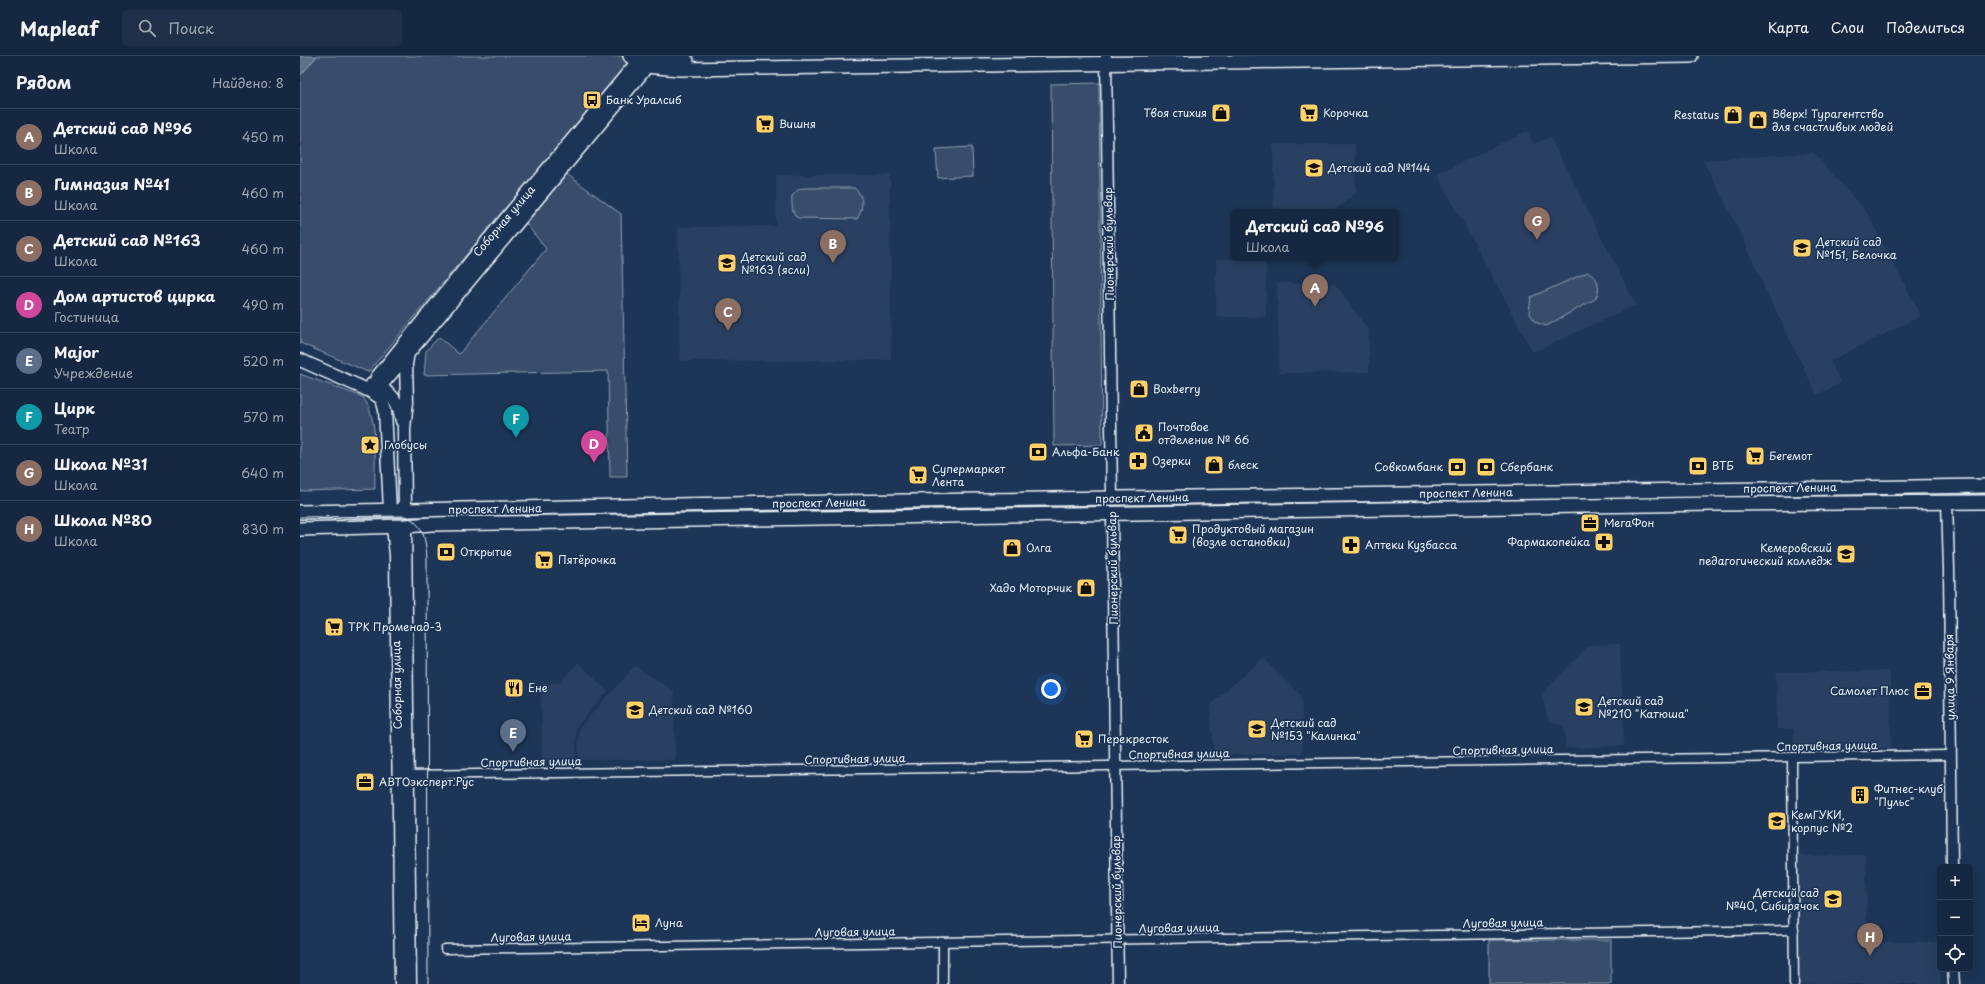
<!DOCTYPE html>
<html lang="ru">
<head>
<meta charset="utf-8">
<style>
  body { margin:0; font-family:"Playpen Sans",sans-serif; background:#1f3048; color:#f1f3f6 }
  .controls { position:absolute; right:12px; bottom:12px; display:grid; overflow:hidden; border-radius:6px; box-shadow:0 4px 16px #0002 }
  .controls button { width:36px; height:36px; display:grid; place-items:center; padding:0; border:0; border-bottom:1px solid #35445a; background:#162841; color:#f1f3f6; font:20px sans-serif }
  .you { position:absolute; left:751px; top:633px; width:14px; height:14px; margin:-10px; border:3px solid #fff; border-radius:50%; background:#1a73e8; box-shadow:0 0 0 6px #1a73e833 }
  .badge { display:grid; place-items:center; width:26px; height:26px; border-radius:50%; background:#d93025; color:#fff; font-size:13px; font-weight:700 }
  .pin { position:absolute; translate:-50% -33px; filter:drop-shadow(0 1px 2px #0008) }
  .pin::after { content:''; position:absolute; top:21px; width:14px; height:12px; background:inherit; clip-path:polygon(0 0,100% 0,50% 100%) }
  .popup { position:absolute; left:931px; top:153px; width:168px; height:52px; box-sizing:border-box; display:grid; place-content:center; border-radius:6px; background:#162841; filter:drop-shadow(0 1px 3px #0005); font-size:13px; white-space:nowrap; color:#9ea6b1 }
  .popup b { font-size:15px; color:#f1f3f6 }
  .popup::after { content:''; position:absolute; left:50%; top:100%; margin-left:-8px; border:8px solid transparent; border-top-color:#162841 }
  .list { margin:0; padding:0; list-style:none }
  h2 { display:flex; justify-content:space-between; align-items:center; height:52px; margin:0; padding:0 16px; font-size:17px }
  h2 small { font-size:13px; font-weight:400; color:#9ea6b1 }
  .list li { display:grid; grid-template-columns:26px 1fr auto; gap:12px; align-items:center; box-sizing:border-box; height:56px; padding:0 16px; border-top:1px solid #35445a }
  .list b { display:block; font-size:15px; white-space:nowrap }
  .list p { margin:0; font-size:13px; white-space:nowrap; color:#9ea6b1 }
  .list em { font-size:13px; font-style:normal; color:#9ea6b1 }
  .icon { flex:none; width:22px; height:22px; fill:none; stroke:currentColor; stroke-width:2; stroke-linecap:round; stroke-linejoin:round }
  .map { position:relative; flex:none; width:1685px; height:928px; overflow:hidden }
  header { display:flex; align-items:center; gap:24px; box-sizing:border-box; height:56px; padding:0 20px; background:#162841; border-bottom:1px solid #35445a }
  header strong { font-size:19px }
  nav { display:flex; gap:22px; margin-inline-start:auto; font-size:14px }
  .search { width:280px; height:36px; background:#1f3048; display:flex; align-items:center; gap:10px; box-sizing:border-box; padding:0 14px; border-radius:6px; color:#9ea6b1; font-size:15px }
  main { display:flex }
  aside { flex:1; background:#162841 }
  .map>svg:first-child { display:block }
  .built { fill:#2a4162 }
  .green { fill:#374d6c; stroke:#909fb2 }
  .water { fill:#5d7089; stroke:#95a4b5 }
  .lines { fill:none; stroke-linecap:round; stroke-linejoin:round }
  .minor-casing { stroke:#e8f1f8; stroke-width:11 }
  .tertiary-casing { stroke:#e8f1f8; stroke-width:13 }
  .secondary-casing { stroke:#e8f1f8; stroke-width:15 }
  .primary-casing { stroke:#e8f1f8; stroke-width:16 }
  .minor { stroke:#1d3557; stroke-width:8 }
  .tertiary { stroke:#1d3557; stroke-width:10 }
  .secondary { stroke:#1d3557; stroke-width:12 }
  .primary { stroke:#1d3557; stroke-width:13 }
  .tram { stroke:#e8f1f8; stroke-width:1 }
  .labels { text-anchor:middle; stroke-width:3.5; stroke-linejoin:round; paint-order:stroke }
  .poi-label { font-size:11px; fill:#e8f1f8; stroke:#1d3557; text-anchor:start }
  .street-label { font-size:11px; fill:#e8f1f8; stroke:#1d3557 }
</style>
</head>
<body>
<header>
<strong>Mapleaf</strong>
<div class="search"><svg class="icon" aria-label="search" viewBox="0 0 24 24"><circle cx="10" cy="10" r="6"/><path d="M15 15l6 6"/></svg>Поиск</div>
<nav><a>Карта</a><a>Слои</a><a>Поделиться</a></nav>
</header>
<main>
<aside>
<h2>Рядом<small>Найдено: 8</small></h2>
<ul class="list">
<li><span class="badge" style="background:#8d6e63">A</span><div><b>Детский сад №96</b><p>Школа</p></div><em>450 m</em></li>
<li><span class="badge" style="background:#8d6e63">B</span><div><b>Гимназия №41</b><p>Школа</p></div><em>460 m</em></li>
<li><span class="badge" style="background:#8d6e63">C</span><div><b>Детский сад №163</b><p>Школа</p></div><em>460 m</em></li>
<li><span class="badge" style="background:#d1479c">D</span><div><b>Дом артистов цирка</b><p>Гостиница</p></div><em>490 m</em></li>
<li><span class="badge" style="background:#5c6f8a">E</span><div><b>Major</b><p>Учреждение</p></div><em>520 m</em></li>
<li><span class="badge" style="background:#0f9aa8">F</span><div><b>Цирк</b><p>Театр</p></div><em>570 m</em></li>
<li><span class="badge" style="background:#8d6e63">G</span><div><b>Школа №31</b><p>Школа</p></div><em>640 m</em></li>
<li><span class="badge" style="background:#8d6e63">H</span><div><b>Школа №80</b><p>Школа</p></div><em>830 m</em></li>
</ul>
</aside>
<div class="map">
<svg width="1685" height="928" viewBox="0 0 1685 928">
  <rect width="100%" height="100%" fill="#1d3557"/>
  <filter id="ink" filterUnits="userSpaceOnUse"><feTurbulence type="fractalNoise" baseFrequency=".025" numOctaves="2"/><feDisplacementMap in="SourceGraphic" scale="8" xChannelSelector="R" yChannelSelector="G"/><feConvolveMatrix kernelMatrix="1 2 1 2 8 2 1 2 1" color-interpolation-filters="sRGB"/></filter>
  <g filter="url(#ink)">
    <g class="built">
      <path d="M 1227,75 L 1234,88 L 1250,81 L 1336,249 L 1233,296 L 1137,118 Z"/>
      <path d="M 973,88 L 1055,88 L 1056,137 L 1032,156 L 974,156 Z"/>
      <path d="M 1514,97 L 1567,157 L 1621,260 L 1530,305 L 1541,327 L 1517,339 L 1465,233 L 1442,180 L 1403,104 Z"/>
      <path d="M 476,119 L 590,119 L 591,304 L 380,305 L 378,171 L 476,170 Z"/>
      <rect x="916" y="203" width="50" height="58"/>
      <path d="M 977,227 L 1035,228 L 1069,275 L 1069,316 L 979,317 Z"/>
      <path d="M 1320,588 L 1324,690 L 1266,692 L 1264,670 L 1248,665 L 1242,638 L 1289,589 Z"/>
      <path d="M 963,602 L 1002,641 L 1002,698 L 914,699 L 910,649 Z"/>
      <path d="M 278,607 L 308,635 L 276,671 L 276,705 L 242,705 L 241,627 L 259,627 Z"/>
      <path d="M 335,610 L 374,635 L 375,704 L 278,704 L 279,672 Z"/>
      <path d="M 1590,615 L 1591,692 L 1494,692 L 1494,673 L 1477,673 L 1476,616 Z"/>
      <path d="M 1566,799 L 1567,886 L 1640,886 L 1641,928 L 1500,928 L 1499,800 Z"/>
    </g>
    <g class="green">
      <path d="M 17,0 L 321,0 L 328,6 L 68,316 L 0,287 L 0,20 Z"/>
      <path d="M 799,27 L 802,389 L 754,390 L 751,28 Z"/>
      <path d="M 672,91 L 673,120 L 638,122 L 636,93 Z"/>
      <path d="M 264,116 L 321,158 L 327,421 L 310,421 L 308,315 L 124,319 L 126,295 L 139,281 L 159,298 L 246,193 L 224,165 Z"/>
      <path d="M 505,132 L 554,132 C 565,140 563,153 557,163 L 498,162 C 491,157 492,148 492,140 L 499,133 Z"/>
      <path d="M 1288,216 C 1299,221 1301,234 1295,243 L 1246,270 L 1235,266 L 1229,256 L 1231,241 Z"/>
      <path d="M 0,318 L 63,341 C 80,365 74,404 75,433 L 0,435 Z"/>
      <rect x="1189" y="884" width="122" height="44"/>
    </g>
    <path class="water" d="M 0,0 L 17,0 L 0,20 Z"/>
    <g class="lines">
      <defs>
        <g id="minor">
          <path d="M 1492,701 L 1494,928"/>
          <path d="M 104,719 L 1651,699"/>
          <path d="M 643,886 L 643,928"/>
          <path d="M 145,893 L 1494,874"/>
        </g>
        <g id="tertiary">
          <path d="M 806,0 L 812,442"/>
          <path d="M 1647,446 L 1649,513 L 1652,811"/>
          <path d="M 812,458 L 818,928"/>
          <path d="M 1653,913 L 1654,928"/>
        </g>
        <g id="secondary">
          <path d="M 0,304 L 72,336 L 82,343 L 85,354 L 90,454"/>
          <path d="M 72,328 C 92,336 98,344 102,365"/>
          <path d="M 72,336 L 85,325 L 143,256 L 342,17 L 350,3"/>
          <path d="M 72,336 L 77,321 L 193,178 L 333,11 L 340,0"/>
          <path d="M 105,454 L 104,372 L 107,346 L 106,308 L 108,297"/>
          <path d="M 105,470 L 110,928"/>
          <path d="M 93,471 L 96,499 L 101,928"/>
        </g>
        <g id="primary">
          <path d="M 330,0 L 345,10 L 380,13 L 1391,0"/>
          <path d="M 348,0 L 358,3 L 387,5"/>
          <path d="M 0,456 L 535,446 L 1685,430"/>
          <path d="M 0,473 L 105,470 L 132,468 L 1414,448 L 1685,446"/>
        </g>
      </defs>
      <use href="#minor" class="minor-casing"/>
      <use href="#tertiary" class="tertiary-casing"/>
      <use href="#secondary" class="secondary-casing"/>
      <use href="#primary" class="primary-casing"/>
      <use href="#minor" class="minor"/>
      <use href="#tertiary" class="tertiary"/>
      <use href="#secondary" class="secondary"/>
      <use href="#primary" class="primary"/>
      <path class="tram" d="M 0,461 L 105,460 C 124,467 126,486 127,503 L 128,928"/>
    </g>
  </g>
  <defs>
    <symbol id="bus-square" viewBox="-11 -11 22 22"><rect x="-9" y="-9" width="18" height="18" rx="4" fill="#ffd166" stroke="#1d3557"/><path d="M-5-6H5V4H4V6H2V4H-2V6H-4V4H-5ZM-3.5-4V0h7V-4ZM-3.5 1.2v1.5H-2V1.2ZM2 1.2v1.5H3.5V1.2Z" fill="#111"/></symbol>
    <symbol id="shop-square" viewBox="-11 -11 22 22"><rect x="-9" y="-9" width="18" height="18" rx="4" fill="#ffd166" stroke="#1d3557"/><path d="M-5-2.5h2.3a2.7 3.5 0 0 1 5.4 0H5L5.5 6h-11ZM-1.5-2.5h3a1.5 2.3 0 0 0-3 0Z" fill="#111"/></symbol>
    <symbol id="supermarket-square" viewBox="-11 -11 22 22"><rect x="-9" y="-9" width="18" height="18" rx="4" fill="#ffd166" stroke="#1d3557"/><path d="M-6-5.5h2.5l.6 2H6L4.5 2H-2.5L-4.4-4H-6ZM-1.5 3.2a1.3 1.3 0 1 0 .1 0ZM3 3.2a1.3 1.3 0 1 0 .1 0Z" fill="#111"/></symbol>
    <symbol id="school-square" viewBox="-11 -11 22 22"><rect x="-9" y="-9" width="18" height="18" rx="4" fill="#ffd166" stroke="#1d3557"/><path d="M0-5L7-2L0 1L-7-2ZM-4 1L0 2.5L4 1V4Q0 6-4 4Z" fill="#111"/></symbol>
    <symbol id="civic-square" viewBox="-11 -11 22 22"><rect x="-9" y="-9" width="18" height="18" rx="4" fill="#ffd166" stroke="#1d3557"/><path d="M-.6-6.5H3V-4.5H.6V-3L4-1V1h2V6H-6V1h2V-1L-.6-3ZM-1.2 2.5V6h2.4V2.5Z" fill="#111"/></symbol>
    <symbol id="sight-square" viewBox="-11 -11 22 22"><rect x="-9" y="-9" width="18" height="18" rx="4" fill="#ffd166" stroke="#1d3557"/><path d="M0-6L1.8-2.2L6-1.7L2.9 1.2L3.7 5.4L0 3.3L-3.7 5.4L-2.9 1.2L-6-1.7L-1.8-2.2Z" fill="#111"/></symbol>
    <symbol id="bank-square" viewBox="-11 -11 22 22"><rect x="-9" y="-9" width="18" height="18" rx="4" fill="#ffd166" stroke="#1d3557"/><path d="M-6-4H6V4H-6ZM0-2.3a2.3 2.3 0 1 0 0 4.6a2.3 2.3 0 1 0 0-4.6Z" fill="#111"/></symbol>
    <symbol id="pharmacy-square" viewBox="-11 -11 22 22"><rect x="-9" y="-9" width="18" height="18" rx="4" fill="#ffd166" stroke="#1d3557"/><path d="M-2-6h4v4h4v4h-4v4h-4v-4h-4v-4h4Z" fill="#111"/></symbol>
    <symbol id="office-square" viewBox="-11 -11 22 22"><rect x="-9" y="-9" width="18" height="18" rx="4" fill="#ffd166" stroke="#1d3557"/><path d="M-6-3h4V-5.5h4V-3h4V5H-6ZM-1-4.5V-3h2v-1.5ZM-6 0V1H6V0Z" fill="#111"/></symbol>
    <symbol id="university-square" viewBox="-11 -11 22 22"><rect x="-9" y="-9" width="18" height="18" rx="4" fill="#ffd166" stroke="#1d3557"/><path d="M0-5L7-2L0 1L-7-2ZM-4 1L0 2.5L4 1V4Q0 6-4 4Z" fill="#111"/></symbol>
    <symbol id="restaurant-square" viewBox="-11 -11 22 22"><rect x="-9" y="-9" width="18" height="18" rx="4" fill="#ffd166" stroke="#1d3557"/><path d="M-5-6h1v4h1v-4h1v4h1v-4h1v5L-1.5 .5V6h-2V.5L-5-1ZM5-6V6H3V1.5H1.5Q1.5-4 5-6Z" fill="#111"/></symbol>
    <symbol id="building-square" viewBox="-11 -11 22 22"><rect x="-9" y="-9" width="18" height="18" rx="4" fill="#ffd166" stroke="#1d3557"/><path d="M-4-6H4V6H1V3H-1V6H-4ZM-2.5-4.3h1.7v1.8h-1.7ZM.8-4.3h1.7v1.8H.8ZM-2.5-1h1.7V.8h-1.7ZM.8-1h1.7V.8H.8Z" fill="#111"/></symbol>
    <symbol id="hotel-square" viewBox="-11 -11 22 22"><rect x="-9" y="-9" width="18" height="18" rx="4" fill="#ffd166" stroke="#1d3557"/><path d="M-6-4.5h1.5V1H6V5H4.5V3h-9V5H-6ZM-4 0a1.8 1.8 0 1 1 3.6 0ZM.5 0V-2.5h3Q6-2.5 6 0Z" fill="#111"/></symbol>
  </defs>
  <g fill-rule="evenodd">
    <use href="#bus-square" x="281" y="33" width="22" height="22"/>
    <use href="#shop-square" x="910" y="46" width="22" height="22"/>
    <use href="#supermarket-square" x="998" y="46" width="22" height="22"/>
    <use href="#shop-square" x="1422" y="48" width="22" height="22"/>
    <use href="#shop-square" x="1447" y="53" width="22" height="22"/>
    <use href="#supermarket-square" x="454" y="57" width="22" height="22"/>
    <use href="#school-square" x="1003" y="101" width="22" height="22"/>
    <use href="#school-square" x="1491" y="181" width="22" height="22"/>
    <use href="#school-square" x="416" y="196" width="22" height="22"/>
    <use href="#shop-square" x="828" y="322" width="22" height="22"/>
    <use href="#civic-square" x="833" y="366" width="22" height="22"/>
    <use href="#sight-square" x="59" y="378" width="22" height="22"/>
    <use href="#bank-square" x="727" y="385" width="22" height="22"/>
    <use href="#supermarket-square" x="1444" y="389" width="22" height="22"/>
    <use href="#pharmacy-square" x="827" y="394" width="22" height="22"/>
    <use href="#shop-square" x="903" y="398" width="22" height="22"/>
    <use href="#bank-square" x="1387" y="399" width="22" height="22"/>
    <use href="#bank-square" x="1146" y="400" width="22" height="22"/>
    <use href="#bank-square" x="1175" y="400" width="22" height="22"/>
    <use href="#supermarket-square" x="607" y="408" width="22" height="22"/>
    <use href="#office-square" x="1279" y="456" width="22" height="22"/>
    <use href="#supermarket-square" x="867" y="468" width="22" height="22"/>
    <use href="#pharmacy-square" x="1293" y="475" width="22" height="22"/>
    <use href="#pharmacy-square" x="1040" y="478" width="22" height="22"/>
    <use href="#shop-square" x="701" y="481" width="22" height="22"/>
    <use href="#bank-square" x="135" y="485" width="22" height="22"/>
    <use href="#university-square" x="1535" y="487" width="22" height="22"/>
    <use href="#supermarket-square" x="233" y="493" width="22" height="22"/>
    <use href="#shop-square" x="775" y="521" width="22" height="22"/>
    <use href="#supermarket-square" x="23" y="560" width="22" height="22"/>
    <use href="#restaurant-square" x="203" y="621" width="22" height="22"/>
    <use href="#office-square" x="1612" y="624" width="22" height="22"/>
    <use href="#school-square" x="1273" y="640" width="22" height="22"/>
    <use href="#school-square" x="324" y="643" width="22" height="22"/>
    <use href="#school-square" x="946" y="662" width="22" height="22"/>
    <use href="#supermarket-square" x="773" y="672" width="22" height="22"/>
    <use href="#office-square" x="54" y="715" width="22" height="22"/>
    <use href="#building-square" x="1549" y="728" width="22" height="22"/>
    <use href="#university-square" x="1466" y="754" width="22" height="22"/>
    <use href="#school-square" x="1522" y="832" width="22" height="22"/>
    <use href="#hotel-square" x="330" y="856" width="22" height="22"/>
  </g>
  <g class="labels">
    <g class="poi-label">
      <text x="306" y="48">Банк Уралсиб</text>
      <text x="907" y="61" text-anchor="end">Твоя стихия</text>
      <text x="1023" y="61">Корочка</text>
      <text x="1472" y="62">Вверх! Турагентство<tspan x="1472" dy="13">для счастливых людей</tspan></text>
      <text x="1419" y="63" text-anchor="end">Restatus</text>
      <text x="479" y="72">Вишня</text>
      <text x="1028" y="116">Детский сад №144</text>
      <text x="1516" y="190">Детский сад<tspan x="1516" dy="13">№151, Белочка</tspan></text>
      <text x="441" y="205">Детский сад<tspan x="441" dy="13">№163 (ясли)</tspan></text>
      <text x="853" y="337">Boxberry</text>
      <text x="858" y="375">Почтовое<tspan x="858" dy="13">отделение № 66</tspan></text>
      <text x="84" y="393">Глобусы</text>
      <text x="752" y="400">Альфа-Банк</text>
      <text x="1469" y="404">Бегемот</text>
      <text x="852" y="409">Озерки</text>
      <text x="928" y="413">блеск</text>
      <text x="1412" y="414">ВТБ</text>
      <text x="1143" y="415" text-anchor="end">Совкомбанк</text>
      <text x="1200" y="415">Сбербанк</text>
      <text x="632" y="417">Супермаркет<tspan x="632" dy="13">Лента</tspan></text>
      <text x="1304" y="471">МегаФон</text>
      <text x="892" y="477">Продуктовый магазин<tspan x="892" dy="13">(возле остановки)</tspan></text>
      <text x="1290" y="490" text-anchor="end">Фармакопейка</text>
      <text x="1065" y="493">Аптеки Кузбасса</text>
      <text x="726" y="496">Олга</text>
      <text x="1532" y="496" text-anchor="end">Кемеровский<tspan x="1532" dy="13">педагогический колледж</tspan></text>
      <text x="160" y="500">Открытие</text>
      <text x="258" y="508">Пятёрочка</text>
      <text x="772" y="536" text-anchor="end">Хадо Моторчик</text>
      <text x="48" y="575">ТРК Променад-3</text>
      <text x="228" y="636">Ене</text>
      <text x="1609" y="639" text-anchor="end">Самолет Плюс</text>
      <text x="1298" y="649">Детский сад<tspan x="1298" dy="13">№210 "Катюша"</tspan></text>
      <text x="349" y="658">Детский сад №160</text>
      <text x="971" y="671">Детский сад<tspan x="971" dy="13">№153 "Калинка"</tspan></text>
      <text x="798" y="687">Перекресток</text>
      <text x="79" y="730">АВТОэксперт.Рус</text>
      <text x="1574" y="737">Фитнес-клуб<tspan x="1574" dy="13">"Пульс"</tspan></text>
      <text x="1491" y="763">КемГУКИ,<tspan x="1491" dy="13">корпус №2</tspan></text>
      <text x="1519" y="841" text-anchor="end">Детский сад<tspan x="1519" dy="13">№40, Сибирячок</tspan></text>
      <text x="355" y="871">Луна</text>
    </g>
    <g class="street-label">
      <text transform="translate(204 165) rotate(-50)" y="4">Соборная улица</text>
      <text transform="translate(809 188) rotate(-91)" y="4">Пионерский бульвар</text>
      <text transform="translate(1490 432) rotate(-1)" y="4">проспект Ленина</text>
      <text transform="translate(1166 437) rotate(-1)" y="4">проспект Ленина</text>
      <text transform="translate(842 442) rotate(-1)" y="4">проспект Ленина</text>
      <text transform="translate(519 447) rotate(-1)" y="4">проспект Ленина</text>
      <text transform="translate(195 453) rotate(-1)" y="4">проспект Ленина</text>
      <text transform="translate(813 512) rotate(-91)" y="4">Пионерский бульвар</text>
      <text transform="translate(1650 621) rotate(-91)" y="4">улица 9 Января</text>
      <text transform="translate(97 629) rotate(-91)" y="4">Соборная улица</text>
      <text transform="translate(1527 690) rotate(-1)" y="4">Спортивная улица</text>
      <text transform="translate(1203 694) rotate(-1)" y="4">Спортивная улица</text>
      <text transform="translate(879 698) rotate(-1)" y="4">Спортивная улица</text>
      <text transform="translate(555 703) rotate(-1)" y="4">Спортивная улица</text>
      <text transform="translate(231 706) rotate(-1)" y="4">Спортивная улица</text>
      <text transform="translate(817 836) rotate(-91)" y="4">Пионерский бульвар</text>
      <text transform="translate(1203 867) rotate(-1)" y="4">Луговая улица</text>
      <text transform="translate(879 872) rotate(-1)" y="4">Луговая улица</text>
      <text transform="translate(555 876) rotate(-1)" y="4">Луговая улица</text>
      <text transform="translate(231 881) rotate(-1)" y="4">Луговая улица</text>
    </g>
  </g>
</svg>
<div class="controls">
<button>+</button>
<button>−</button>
<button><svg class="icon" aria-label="locate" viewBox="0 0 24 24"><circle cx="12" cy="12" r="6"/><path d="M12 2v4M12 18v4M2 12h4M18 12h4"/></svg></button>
</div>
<div class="you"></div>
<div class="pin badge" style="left:1015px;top:251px;background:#8d6e63">A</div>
<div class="popup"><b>Детский сад №96</b>Школа</div>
<div class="pin badge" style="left:533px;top:207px;background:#8d6e63">B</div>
<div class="pin badge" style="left:428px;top:275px;background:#8d6e63">C</div>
<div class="pin badge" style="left:294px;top:407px;background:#d1479c">D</div>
<div class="pin badge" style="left:213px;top:696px;background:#5c6f8a">E</div>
<div class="pin badge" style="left:216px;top:382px;background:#0f9aa8">F</div>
<div class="pin badge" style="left:1237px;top:184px;background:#8d6e63">G</div>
<div class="pin badge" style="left:1570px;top:900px;background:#8d6e63">H</div>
</div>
</main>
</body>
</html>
